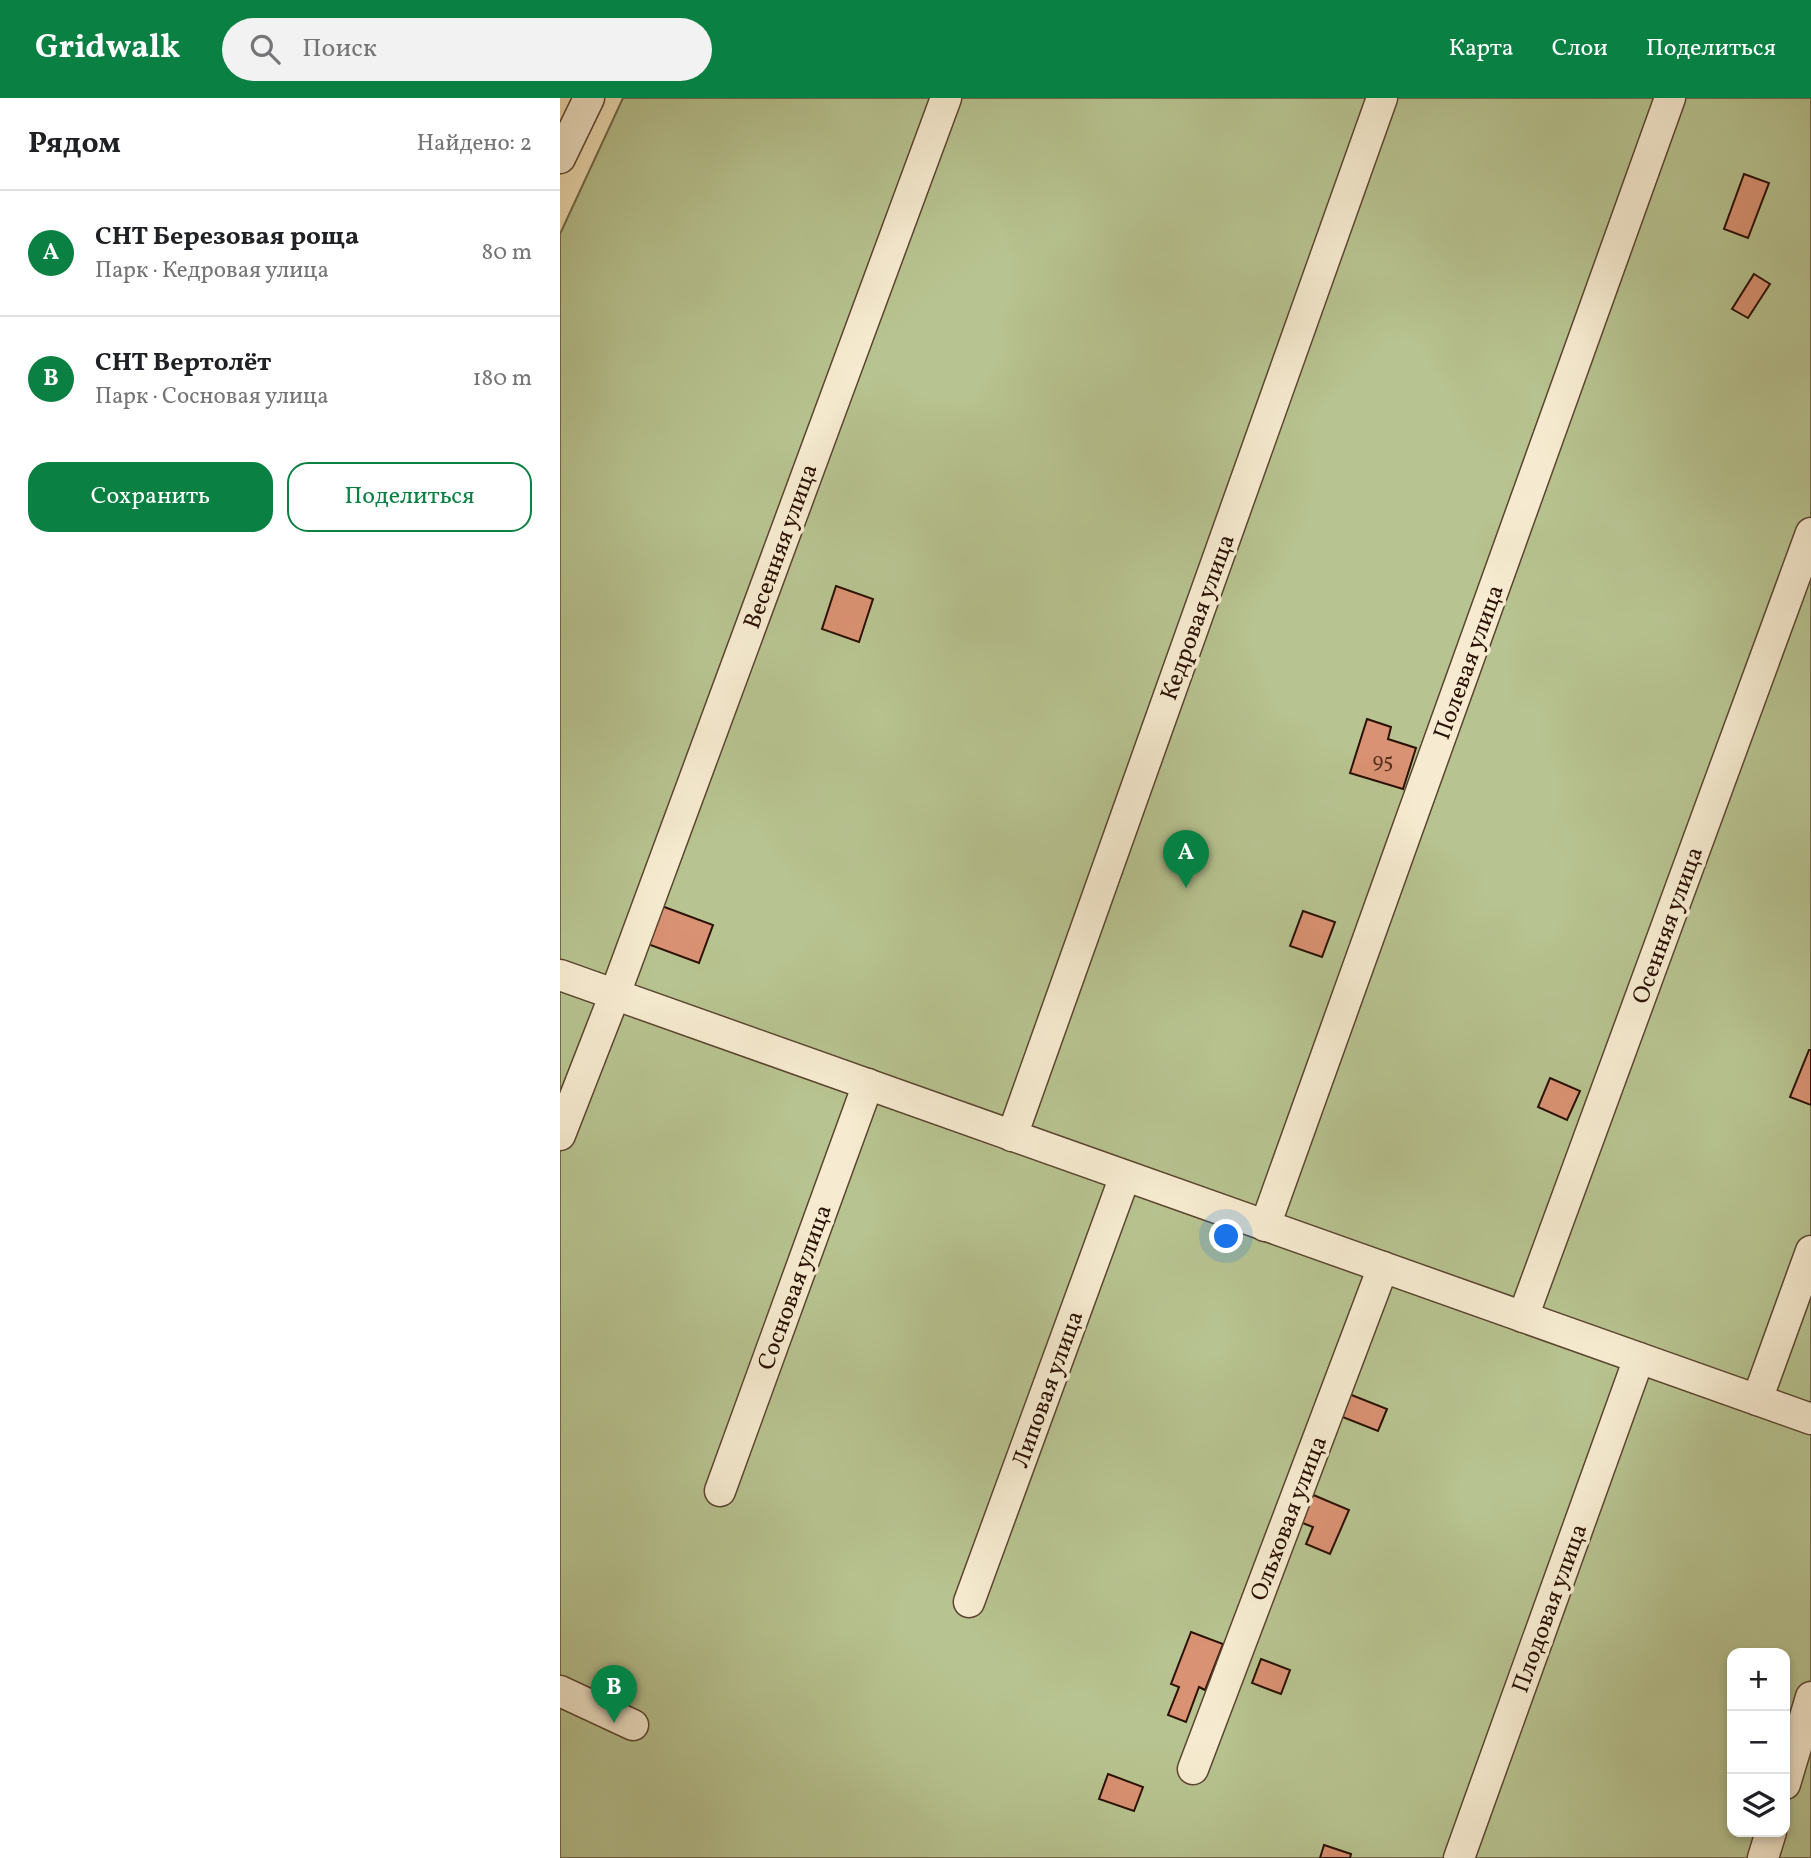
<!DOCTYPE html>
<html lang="ru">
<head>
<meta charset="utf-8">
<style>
  body { margin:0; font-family:Vollkorn,serif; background:#f2f2f2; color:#202124 }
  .controls { position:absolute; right:21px; bottom:21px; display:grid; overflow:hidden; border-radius:14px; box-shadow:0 4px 10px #0003 }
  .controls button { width:63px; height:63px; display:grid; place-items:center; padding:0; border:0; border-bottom:2px solid #e0e0e0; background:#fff; color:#202124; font:35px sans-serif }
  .you { position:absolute; left:667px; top:1139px; width:24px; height:24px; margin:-18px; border:5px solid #fff; border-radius:50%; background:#1a73e8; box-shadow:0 0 0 10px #1a73e833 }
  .badge { display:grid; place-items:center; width:46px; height:46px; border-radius:50%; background:#0b8043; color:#fff; font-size:23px; font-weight:700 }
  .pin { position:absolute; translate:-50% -58px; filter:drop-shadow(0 2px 4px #0008) }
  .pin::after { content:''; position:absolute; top:37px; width:24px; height:21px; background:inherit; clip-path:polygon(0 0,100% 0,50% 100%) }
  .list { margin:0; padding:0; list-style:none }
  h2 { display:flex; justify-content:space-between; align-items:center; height:91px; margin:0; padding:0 28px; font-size:30px }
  h2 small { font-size:23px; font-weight:400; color:#757577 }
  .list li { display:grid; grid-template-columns:46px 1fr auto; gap:21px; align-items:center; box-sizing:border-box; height:126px; padding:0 28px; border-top:2px solid #e0e0e0 }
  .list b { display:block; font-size:26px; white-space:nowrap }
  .list p { margin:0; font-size:23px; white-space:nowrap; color:#757577 }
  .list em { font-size:23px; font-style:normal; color:#757577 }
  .actions { display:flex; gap:14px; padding:21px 28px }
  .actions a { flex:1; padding:16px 0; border:2px solid #0b8043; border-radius:21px; text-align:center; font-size:24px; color:#0b8043 }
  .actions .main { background:#0b8043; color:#fff }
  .icon { flex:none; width:38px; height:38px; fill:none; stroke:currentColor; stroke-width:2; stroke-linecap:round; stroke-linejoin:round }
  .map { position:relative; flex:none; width:1251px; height:1760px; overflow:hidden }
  header { display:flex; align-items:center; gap:42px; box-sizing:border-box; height:98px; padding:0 35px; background:#0b8043; color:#fff }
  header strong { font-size:33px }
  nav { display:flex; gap:38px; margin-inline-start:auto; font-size:24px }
  .search { width:490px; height:63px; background:#f2f2f2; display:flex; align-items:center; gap:18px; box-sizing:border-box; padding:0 24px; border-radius:38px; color:#757577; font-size:26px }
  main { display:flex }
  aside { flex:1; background:#fff }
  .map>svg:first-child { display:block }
  .green { fill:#b7c390; stroke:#716a4a; stroke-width:2; fill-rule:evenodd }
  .building { fill:#d99273; stroke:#2b1103; stroke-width:2 }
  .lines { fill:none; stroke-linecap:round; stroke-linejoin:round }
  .minor-casing { stroke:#5c4530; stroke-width:33 }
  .minor { stroke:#f6ebd0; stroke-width:30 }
  .labels { text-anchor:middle; stroke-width:7; stroke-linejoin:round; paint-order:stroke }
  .number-label { font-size:21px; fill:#56311f }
  .street-label { font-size:24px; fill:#2b1103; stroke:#f6ebd0 }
</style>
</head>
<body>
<header>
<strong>Gridwalk</strong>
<div class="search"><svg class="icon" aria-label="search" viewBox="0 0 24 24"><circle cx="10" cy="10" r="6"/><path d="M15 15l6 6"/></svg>Поиск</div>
<nav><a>Карта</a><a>Слои</a><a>Поделиться</a></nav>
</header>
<main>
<aside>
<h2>Рядом<small>Найдено: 2</small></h2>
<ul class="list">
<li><span class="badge">A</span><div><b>СНТ Березовая роща</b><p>Парк · Кедровая улица</p></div><em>80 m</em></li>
<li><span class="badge">B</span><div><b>СНТ Вертолёт</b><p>Парк · Сосновая улица</p></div><em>180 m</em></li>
</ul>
<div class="actions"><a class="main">Сохранить</a><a>Поделиться</a></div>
</aside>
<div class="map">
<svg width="1251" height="1760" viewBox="0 0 1251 1760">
  <rect width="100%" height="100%" fill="#f1e0b6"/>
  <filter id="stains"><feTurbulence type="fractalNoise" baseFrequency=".00286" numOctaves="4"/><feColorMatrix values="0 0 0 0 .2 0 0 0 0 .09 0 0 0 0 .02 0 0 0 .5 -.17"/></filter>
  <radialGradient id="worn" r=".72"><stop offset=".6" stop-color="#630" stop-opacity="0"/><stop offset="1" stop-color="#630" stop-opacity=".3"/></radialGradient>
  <path class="green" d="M 63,0 L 1251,0 L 1251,1760 L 0,1760 L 0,136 ZM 1172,1555 L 1225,1555 L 1225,1734 L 1172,1734 Z"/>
  <g class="building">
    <path d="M 1184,76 L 1209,85 L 1188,140 L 1164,131 Z"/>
    <path d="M 1194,176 L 1210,186 L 1188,220 L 1172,211 Z"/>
    <path d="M 276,488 L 313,501 L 299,544 L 262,531 Z"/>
    <path d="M 807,621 L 831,629 L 828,641 L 856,650 L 843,691 L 790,675 Z"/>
    <path d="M 99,807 L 153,827 L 139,865 L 85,845 Z"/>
    <path d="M 743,813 L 775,824 L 762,859 L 730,848 Z"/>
    <path d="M 1249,952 L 1251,952 L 1251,1007 L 1230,999 Z"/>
    <path d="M 990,980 L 1020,993 L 1007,1022 L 978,1009 Z"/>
    <path d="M 789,1296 L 827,1311 L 818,1333 L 780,1318 Z"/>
    <path d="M 751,1396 L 789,1412 L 770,1456 L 746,1446 L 753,1429 L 740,1424 Z"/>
    <path d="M 631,1534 L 663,1546 L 645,1592 L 639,1589 L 626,1624 L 608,1617 L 619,1589 L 611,1586 Z"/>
    <path d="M 701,1561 L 730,1572 L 721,1596 L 692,1585 Z"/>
    <path d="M 548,1676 L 583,1689 L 574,1713 L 539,1701 Z"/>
    <path d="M 764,1747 L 791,1756 L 790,1760 L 760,1760 Z"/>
  </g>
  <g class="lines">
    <defs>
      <g id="minor">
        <path d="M 0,60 L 29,0"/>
        <path d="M 0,877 L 1251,1321"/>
        <path d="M 0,1037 L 55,896 L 386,0"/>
        <path d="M 452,1038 L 822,0"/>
        <path d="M 705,1128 L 1110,0"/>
        <path d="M 963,1219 L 1251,435"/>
        <path d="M 1197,1302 L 1251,1153"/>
        <path d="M 160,1393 L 308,986"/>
        <path d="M 409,1504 L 565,1078"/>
        <path d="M 0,1593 L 73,1627"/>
        <path d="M 633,1671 L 823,1169"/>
        <path d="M 1225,1686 L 1251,1599"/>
        <path d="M 899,1760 L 1079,1260"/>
        <path d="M 1203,1760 L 1211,1734"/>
      </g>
    </defs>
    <use href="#minor" class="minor-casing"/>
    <use href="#minor" class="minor"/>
  </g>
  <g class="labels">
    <g class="number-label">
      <text x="823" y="669">95</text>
    </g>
    <g class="street-label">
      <text transform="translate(220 448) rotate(-70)" y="8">Весенняя улица</text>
      <text transform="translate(637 519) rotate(-70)" y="8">Кедровая улица</text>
      <text transform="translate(908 564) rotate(-70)" y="8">Полевая улица</text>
      <text transform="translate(1107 827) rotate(-70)" y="8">Осенняя улица</text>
      <text transform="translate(234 1189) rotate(-70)" y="8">Сосновая улица</text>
      <text transform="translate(487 1291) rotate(-70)" y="8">Липовая улица</text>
      <text transform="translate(728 1420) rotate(-69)" y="8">Ольховая улица</text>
      <text transform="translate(989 1510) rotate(-70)" y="8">Плодовая улица</text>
    </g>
  </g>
  <rect width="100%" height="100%" filter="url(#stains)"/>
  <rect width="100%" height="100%" fill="url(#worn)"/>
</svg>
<div class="controls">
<button>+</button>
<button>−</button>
<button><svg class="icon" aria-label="layers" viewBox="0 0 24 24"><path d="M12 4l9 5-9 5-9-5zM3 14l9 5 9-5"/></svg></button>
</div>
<div class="you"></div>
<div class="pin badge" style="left:626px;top:790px">A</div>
<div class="pin badge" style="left:54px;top:1625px">B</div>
</div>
</main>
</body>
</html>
